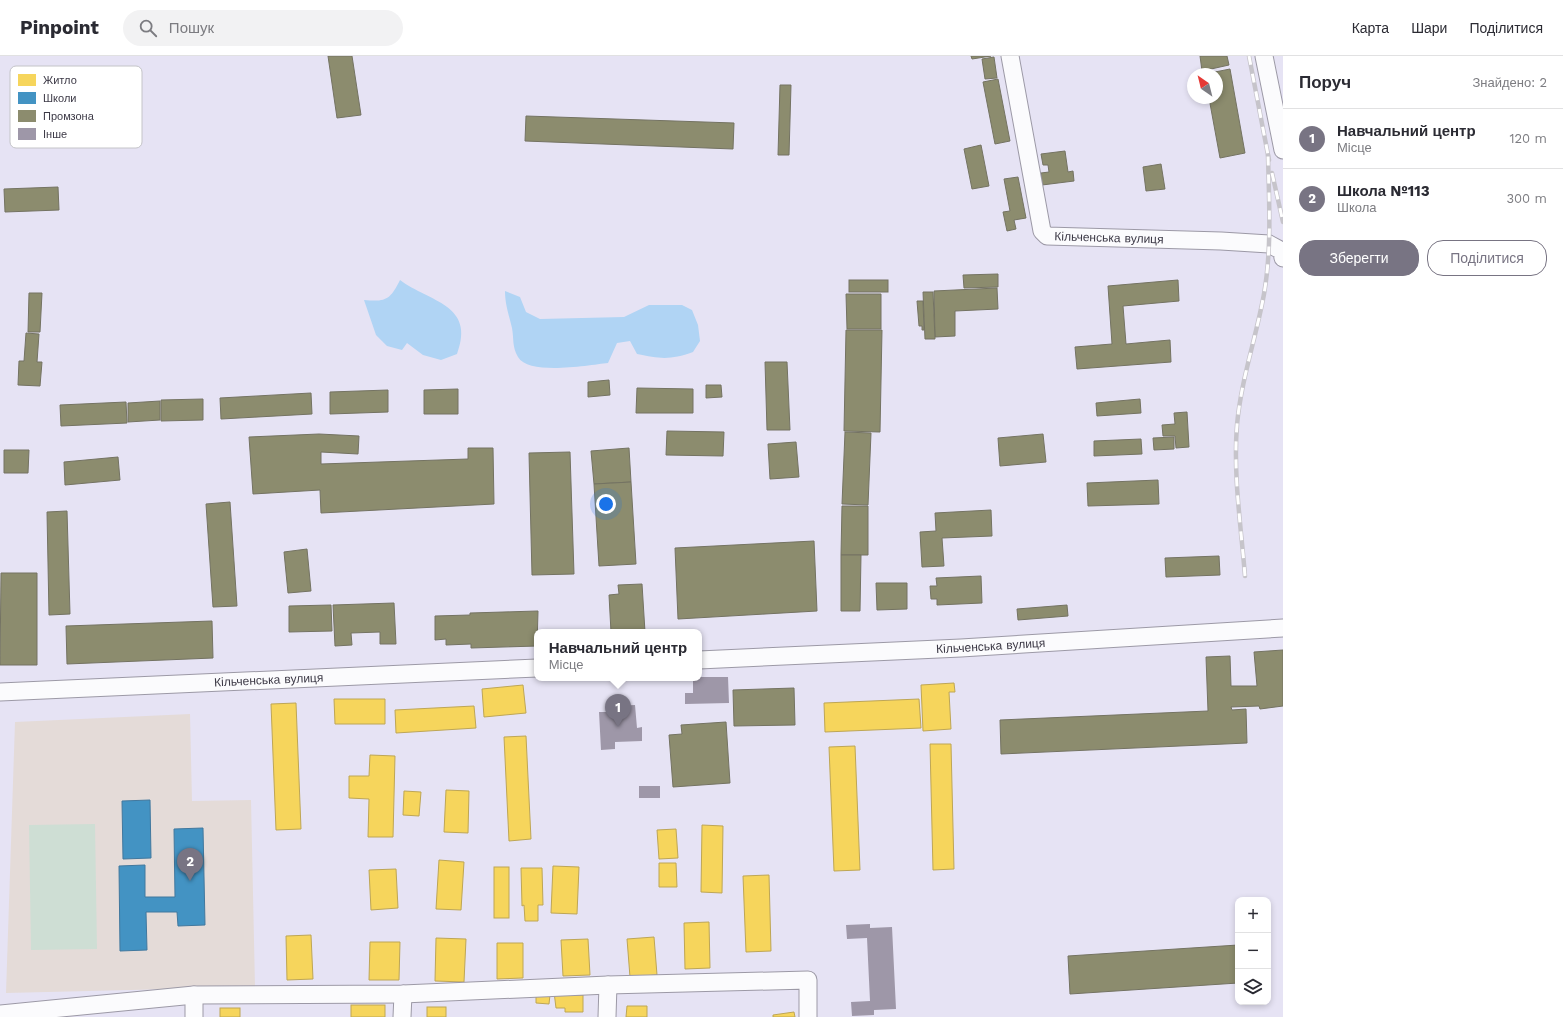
<!DOCTYPE html>
<html lang="uk">
<head>
<meta charset="utf-8">
<style>
  body { margin:0; font-family:"Work Sans",sans-serif; background:#f2f2f3; color:#2b2b33 }
  .controls { position:absolute; right:12px; bottom:12px; display:grid; overflow:hidden; border-radius:8px; box-shadow:0 2px 6px #0003 }
  .controls button { width:36px; height:36px; display:grid; place-items:center; padding:0; border:0; border-bottom:1px solid #e1e1e2; background:#fff; color:#2b2b33; font:20px sans-serif }
  .compass { position:absolute; left:1187px; top:12px; width:36px; height:36px; border-radius:50%; background:#fff; box-shadow:0 2px 6px #0003; rotate:325deg }
  .you { position:absolute; left:606px; top:448px; width:14px; height:14px; margin:-10px; border:3px solid #fff; border-radius:50%; background:#1a73e8; box-shadow:0 0 0 6px #1a73e833 }
  .badge { display:grid; place-items:center; width:26px; height:26px; border-radius:50%; background:#787483; color:#fff; font-size:13px; font-weight:700 }
  .pin { position:absolute; translate:-50% -33px; filter:drop-shadow(0 1px 2px #0008) }
  .pin::after { content:''; position:absolute; top:21px; width:14px; height:12px; background:inherit; clip-path:polygon(0 0,100% 0,50% 100%) }
  .popup { position:absolute; left:534px; top:573px; width:168px; height:52px; box-sizing:border-box; display:grid; place-content:center; border-radius:8px; background:#fff; filter:drop-shadow(0 1px 3px #0005); font-size:13px; white-space:nowrap; color:#7c7c81 }
  .popup b { font-size:15px; color:#2b2b33 }
  .popup::after { content:''; position:absolute; left:50%; top:100%; margin-left:-8px; border:8px solid transparent; border-top-color:#fff }
  .list { margin:0; padding:0; list-style:none }
  h2 { display:flex; justify-content:space-between; align-items:center; height:52px; margin:0; padding:0 16px; font-size:17px }
  h2 small { font-size:13px; font-weight:400; color:#7c7c81 }
  .list li { display:grid; grid-template-columns:26px 1fr auto; gap:12px; align-items:center; box-sizing:border-box; height:60px; padding:0 16px; border-top:1px solid #e1e1e2 }
  .list b { display:block; font-size:15px; white-space:nowrap }
  .list p { margin:0; font-size:13px; white-space:nowrap; color:#7c7c81 }
  .list em { font-size:13px; font-style:normal; color:#7c7c81 }
  .actions { display:flex; gap:8px; padding:12px 16px }
  .actions a { flex:1; padding:9px 0; border:1px solid #787483; border-radius:16px; text-align:center; font-size:14px; color:#787483 }
  .actions .main { background:#787483; color:#fff }
  .icon { flex:none; width:22px; height:22px; fill:none; stroke:currentColor; stroke-width:2; stroke-linecap:round; stroke-linejoin:round }
  .map { position:relative; flex:none; width:1283px; height:961px; overflow:hidden }
  header { display:flex; align-items:center; gap:24px; box-sizing:border-box; height:56px; padding:0 20px; background:#fff; border-bottom:1px solid #e1e1e2 }
  header strong { font-size:19px }
  nav { display:flex; gap:22px; margin-inline-start:auto; font-size:14px }
  .search { width:280px; height:36px; background:#f2f2f3; display:flex; align-items:center; gap:10px; box-sizing:border-box; padding:0 14px; border-radius:22px; color:#7c7c81; font-size:15px }
  main { display:flex }
  aside { flex:1; background:#fff }
  .map>svg:first-child { display:block }
  .education { fill:#e4dbd8 }
  .green { fill:#ceded4 }
  .water { fill:#b0d4f4 }
  .homes { fill:#f6d55c; stroke:#bea655 }
  .schools { fill:#4393c3; stroke:#41789e }
  .industry { fill:#8c8c6e; stroke:#747362 }
  .building { fill:#9e97a8 }
  .lines { fill:none; stroke-linecap:round; stroke-linejoin:round }
  .minor-casing { stroke:#9c99a6; stroke-width:19 }
  .minor { stroke:#fbfbfd; stroke-width:17 }
  .rail-casing { stroke:#c6c4ca; stroke-width:4.5 }
  .rail { stroke:#fff; stroke-width:3; stroke-dasharray:9; stroke-linecap:butt }
  .labels { text-anchor:middle; stroke-width:4; stroke-linejoin:round; paint-order:stroke }
  .street-label { font-size:12px; fill:#3c3946; stroke:#fff }
  .key { fill:#fff; stroke:#c4c4c8; stroke-width:1 }
  .key-label { font-size:11px; fill:#3c3946 }
</style>
</head>
<body>
<header>
<strong>Pinpoint</strong>
<div class="search"><svg class="icon" aria-label="search" viewBox="0 0 24 24"><circle cx="10" cy="10" r="6"/><path d="M15 15l6 6"/></svg>Пошук</div>
<nav><a>Карта</a><a>Шари</a><a>Поділитися</a></nav>
</header>
<main>
<div class="map">
<svg width="1283" height="961" viewBox="0 0 1283 961">
  <rect width="100%" height="100%" fill="#e6e3f4"/>
  <path class="education" d="M 190,658 L 192,745 L 251,744 L 255,931 L 6,937 L 15,666 Z"/>
  <path class="green" d="M 95,768 L 97,893 L 31,894 L 29,769 Z"/>
  <g class="water">
    <path d="M 400,224 C 429,246 476,248 457,298 L 441,304 L 423,299 L 407,287 L 402,294 L 387,290 L 376,279 L 364,244 C 386,246 390,244 400,224 Z"/>
    <path d="M 505,235 L 520,241 L 526,256 L 540,263 L 624,261 L 649,249 L 682,249 L 692,254 L 698,269 L 700,285 L 693,296 C 671,304 660,303 637,298 L 630,285 L 617,287 L 608,307 C 589,309 529,320 518,301 C 512,291 514,283 512,272 C 509,259 505,249 505,235 Z"/>
  </g>
  <g class="homes">
    <path d="M 954,627 L 955,636 L 949,636 L 951,673 L 923,675 L 921,629 Z"/>
    <path d="M 523,629 L 526,657 L 484,661 L 482,633 Z"/>
    <path d="M 334,643 L 385,643 L 385,668 L 335,668 Z"/>
    <path d="M 919,643 L 921,672 L 825,676 L 824,647 Z"/>
    <path d="M 296,647 L 301,773 L 276,774 L 271,648 Z"/>
    <path d="M 474,650 L 476,672 L 396,677 L 395,654 Z"/>
    <path d="M 526,680 L 531,783 L 509,785 L 504,681 Z"/>
    <path d="M 930,688 L 951,688 L 954,813 L 933,814 Z"/>
    <path d="M 855,690 L 860,814 L 834,815 L 829,691 Z"/>
    <path d="M 370,699 L 395,700 L 393,781 L 368,781 L 369,743 L 349,742 L 349,720 L 369,720 Z"/>
    <path d="M 446,734 L 469,735 L 468,777 L 444,776 Z"/>
    <path d="M 404,735 L 421,736 L 419,760 L 403,759 Z"/>
    <path d="M 702,769 L 723,770 L 722,837 L 701,836 Z"/>
    <path d="M 676,773 L 678,802 L 659,803 L 657,774 Z"/>
    <path d="M 439,804 L 464,806 L 461,854 L 436,853 Z"/>
    <path d="M 659,807 L 676,807 L 677,831 L 659,831 Z"/>
    <path d="M 553,810 L 579,811 L 577,858 L 551,857 Z"/>
    <rect x="494" y="811" width="15" height="51"/>
    <path d="M 521,812 L 542,812 L 543,849 L 538,849 L 538,865 L 525,865 L 524,849 L 522,850 Z"/>
    <path d="M 396,813 L 398,852 L 371,854 L 369,814 Z"/>
    <path d="M 769,819 L 771,895 L 746,896 L 743,820 Z"/>
    <path d="M 709,866 L 710,912 L 685,913 L 684,867 Z"/>
    <path d="M 311,879 L 313,923 L 287,924 L 286,880 Z"/>
    <path d="M 654,881 L 657,919 L 630,921 L 627,883 Z"/>
    <path d="M 436,882 L 466,883 L 464,926 L 435,925 Z"/>
    <path d="M 588,883 L 590,919 L 563,920 L 561,884 Z"/>
    <path d="M 370,886 L 400,886 L 399,924 L 369,924 Z"/>
    <path d="M 497,887 L 523,887 L 523,922 L 497,923 Z"/>
    <path d="M 554,936 L 563,939 L 583,939 L 583,956 L 565,956 L 565,952 L 556,952 Z"/>
    <path d="M 536,939 L 550,939 L 549,948 L 536,947 Z"/>
    <rect x="351" y="949" width="34" height="12"/>
    <path d="M 627,950 L 647,950 L 647,961 L 626,961 Z"/>
    <rect x="427" y="951" width="19" height="10"/>
    <rect x="220" y="952" width="20" height="9"/>
    <path d="M 794,956 L 795,961 L 773,961 L 773,959 Z"/>
  </g>
  <g class="schools">
    <path d="M 150,744 L 151,802 L 123,803 L 122,745 Z"/>
    <path d="M 203,772 L 205,869 L 178,870 L 177,856 L 146,856 L 147,894 L 120,895 L 119,810 L 145,809 L 145,841 L 175,841 L 174,773 Z"/>
  </g>
  <g class="industry">
    <path d="M 328,0 L 352,0 L 361,59 L 337,62 Z"/>
    <path d="M 971,0 L 991,0 L 972,3 Z"/>
    <path d="M 1200,0 L 1227,0 L 1229,9 L 1202,15 Z"/>
    <path d="M 994,1 L 997,22 L 985,23 L 982,3 Z"/>
    <path d="M 1230,13 L 1245,97 L 1220,102 L 1209,42 L 1217,42 L 1217,18 L 1205,18 Z"/>
    <path d="M 998,23 L 1010,85 L 995,88 L 983,26 Z"/>
    <path d="M 780,29 L 791,29 L 789,99 L 778,99 Z"/>
    <path d="M 526,60 L 734,67 L 733,93 L 525,85 Z"/>
    <path d="M 981,89 L 989,130 L 972,133 L 964,93 Z"/>
    <path d="M 1065,95 L 1068,116 L 1073,115 L 1074,125 L 1042,129 L 1041,117 L 1049,116 L 1048,109 L 1043,109 L 1041,98 Z"/>
    <path d="M 1161,108 L 1165,133 L 1146,135 L 1143,111 Z"/>
    <path d="M 1018,121 L 1026,162 L 1014,164 L 1016,173 L 1007,175 L 1003,156 L 1010,155 L 1004,123 Z"/>
    <path d="M 58,131 L 59,154 L 5,156 L 4,133 Z"/>
    <path d="M 998,218 L 998,231 L 964,232 L 963,219 Z"/>
    <rect x="849" y="224" width="39" height="12"/>
    <path d="M 1178,224 L 1179,245 L 1123,250 L 1126,288 L 1170,284 L 1171,306 L 1077,313 L 1075,291 L 1112,288 L 1108,230 Z"/>
    <path d="M 997,232 L 998,253 L 955,255 L 955,280 L 935,281 L 934,235 Z"/>
    <path d="M 923,236 L 933,236 L 935,283 L 925,283 Z"/>
    <path d="M 29,237 L 42,237 L 40,276 L 28,276 Z"/>
    <path d="M 846,238 L 881,238 L 881,273 L 847,273 Z"/>
    <path d="M 917,245 L 923,245 L 924,274 L 922,274 L 922,270 L 919,270 Z"/>
    <path d="M 846,274 L 882,274 L 880,376 L 844,375 Z"/>
    <path d="M 26,277 L 39,278 L 37,306 L 42,306 L 40,330 L 18,329 L 19,305 L 24,305 Z"/>
    <path d="M 765,306 L 787,306 L 790,374 L 767,374 Z"/>
    <path d="M 609,324 L 610,339 L 588,341 L 588,326 Z"/>
    <path d="M 706,329 L 721,329 L 722,341 L 706,342 Z"/>
    <path d="M 637,332 L 693,333 L 693,357 L 636,357 Z"/>
    <path d="M 458,333 L 458,358 L 424,358 L 424,334 Z"/>
    <path d="M 388,334 L 388,356 L 330,358 L 330,336 Z"/>
    <path d="M 311,337 L 312,358 L 221,363 L 220,342 Z"/>
    <path d="M 203,343 L 203,364 L 161,365 L 161,344 Z"/>
    <path d="M 1140,343 L 1141,357 L 1097,360 L 1096,347 Z"/>
    <path d="M 160,345 L 160,364 L 128,366 L 128,347 Z"/>
    <path d="M 126,346 L 127,367 L 61,370 L 60,349 Z"/>
    <path d="M 1187,356 L 1189,391 L 1176,392 L 1175,380 L 1163,380 L 1162,369 L 1175,368 L 1174,357 Z"/>
    <path d="M 667,375 L 724,376 L 723,400 L 666,399 Z"/>
    <path d="M 845,376 L 871,377 L 868,449 L 842,448 Z"/>
    <path d="M 319,378 L 359,380 L 358,398 L 321,396 L 321,408 L 468,403 L 468,392 L 493,392 L 494,448 L 321,457 L 320,434 L 253,438 L 249,381 Z"/>
    <path d="M 1043,378 L 1046,406 L 1000,410 L 998,382 Z"/>
    <path d="M 1174,381 L 1174,393 L 1154,394 L 1153,382 Z"/>
    <path d="M 1141,383 L 1142,398 L 1094,400 L 1094,385 Z"/>
    <path d="M 796,386 L 799,421 L 770,423 L 768,388 Z"/>
    <path d="M 629,392 L 631,426 L 594,428 L 591,395 Z"/>
    <path d="M 4,394 L 29,394 L 28,417 L 4,417 Z"/>
    <path d="M 570,396 L 574,518 L 532,519 L 529,397 Z"/>
    <path d="M 118,401 L 120,424 L 65,429 L 64,406 Z"/>
    <path d="M 1158,424 L 1159,448 L 1088,450 L 1087,427 Z"/>
    <path d="M 631,426 L 636,508 L 599,510 L 594,428 Z"/>
    <path d="M 230,446 L 237,550 L 213,551 L 206,448 Z"/>
    <path d="M 842,450 L 868,450 L 868,499 L 841,499 Z"/>
    <path d="M 991,454 L 992,480 L 942,482 L 944,510 L 922,511 L 920,476 L 936,475 L 935,457 Z"/>
    <path d="M 67,455 L 70,558 L 49,559 L 47,456 Z"/>
    <path d="M 814,485 L 817,555 L 678,563 L 675,492 Z"/>
    <path d="M 307,493 L 311,535 L 288,537 L 284,496 Z"/>
    <path d="M 841,499 L 861,499 L 860,555 L 841,555 Z"/>
    <path d="M 1219,500 L 1220,519 L 1166,521 L 1165,502 Z"/>
    <path d="M 1,517 L 37,517 L 37,609 L 0,609 Z"/>
    <path d="M 981,520 L 982,547 L 937,549 L 937,543 L 931,543 L 930,530 L 937,530 L 936,522 Z"/>
    <path d="M 876,527 L 907,527 L 907,553 L 877,554 Z"/>
    <path d="M 642,528 L 645,576 L 611,576 L 609,539 L 619,538 L 618,529 Z"/>
    <path d="M 394,547 L 396,588 L 380,588 L 380,576 L 351,577 L 352,589 L 335,590 L 333,549 Z"/>
    <path d="M 331,549 L 332,575 L 289,576 L 289,550 Z"/>
    <path d="M 1067,549 L 1068,560 L 1018,564 L 1017,553 Z"/>
    <path d="M 538,555 L 537,590 L 471,592 L 471,588 L 446,589 L 446,583 L 435,584 L 435,560 L 470,559 L 470,557 Z"/>
    <path d="M 212,565 L 213,602 L 67,608 L 66,570 Z"/>
    <path d="M 1283,594 L 1283,650 L 1260,653 L 1259,650 L 1231,651 L 1232,654 L 1246,653 L 1247,687 L 1001,698 L 1000,664 L 1208,655 L 1206,601 L 1230,600 L 1231,630 L 1257,630 L 1254,596 Z"/>
    <path d="M 794,632 L 795,669 L 734,670 L 733,634 Z"/>
    <path d="M 726,666 L 730,727 L 673,731 L 669,679 L 682,678 L 681,669 Z"/>
    <path d="M 1238,889 L 1238,927 L 1070,938 L 1068,900 Z"/>
  </g>
  <g class="building">
    <path d="M 699,621 L 728,621 L 729,647 L 685,648 L 685,637 L 693,637 L 693,622 Z"/>
    <path d="M 635,649 L 637,672 L 642,671 L 642,685 L 615,686 L 615,693 L 601,694 L 599,656 L 611,656 L 611,650 Z"/>
    <rect x="639" y="730" width="21" height="12"/>
    <path d="M 870,868 L 870,872 L 892,871 L 896,953 L 874,954 L 874,959 L 852,960 L 851,946 L 870,945 L 867,882 L 847,883 L 846,869 Z"/>
  </g>
  <g class="lines">
    <defs>
      <g id="minor">
        <path id="s1" d="M 1010,0 L 1042,175 L 1047,180 L 1221,185 L 1269,188 L 1282,195 L 1283,202"/>
        <path d="M 1264,0 L 1283,94"/>
        <path id="s2" d="M 699,604 L 961,592 L 1283,572"/>
        <path id="s3" d="M 0,636 L 537,612"/>
        <path d="M 0,958 L 194,939 L 403,938 L 608,929 L 808,924 L 808,961"/>
        <path d="M 194,961 L 194,939"/>
        <path d="M 402,961 L 403,938"/>
        <path d="M 607,961 L 608,929"/>
      </g>
    </defs>
    <use href="#minor" class="minor-casing"/>
    <use href="#minor" class="minor"/>
    <defs>
      <g id="rail">
        <path d="M 1249,0 L 1269,104"/>
        <path d="M 1272,117 L 1283,166"/>
        <path d="M 1245,520 C 1241,470 1233,419 1237,369 C 1241,324 1256,282 1264,238 C 1272,192 1269,145 1268,99"/>
      </g>
    </defs>
    <use href="#rail" class="rail-casing"/>
    <use href="#rail" class="rail"/>
  </g>
  <g class="labels">
    <g class="street-label">
      <text dy="4" stroke="none"><textPath href="#s1" startOffset="247">Кільченська вулиця</textPath></text>
      <text dy="4" stroke="none"><textPath href="#s2" startOffset="292">Кільченська вулиця</textPath></text>
      <text dy="4" stroke="none"><textPath href="#s3" startOffset="269">Кільченська вулиця</textPath></text>
    </g>
  </g>
  <rect x="10" y="10" width="132" height="82" rx="6" class="key"/>
  <rect x="18" y="18" width="18" height="12" fill="#f6d55c"/>
  <rect x="18" y="36" width="18" height="12" fill="#4393c3"/>
  <rect x="18" y="54" width="18" height="12" fill="#8c8c6e"/>
  <rect x="18" y="72" width="18" height="12" fill="#9e97a8"/>
  <g class="key-label">
    <text x="43" y="28">Житло</text>
    <text x="43" y="46">Школи</text>
    <text x="43" y="64">Промзона</text>
    <text x="43" y="82">Інше</text>
  </g>
</svg>
<div class="controls">
<button>+</button>
<button>−</button>
<button><svg class="icon" aria-label="layers" viewBox="0 0 24 24"><path d="M12 4l9 5-9 5-9-5zM3 14l9 5 9-5"/></svg></button>
</div>
<svg class="compass" viewBox="-18 -18 36 36"><path d="M0-13l5 13h-10z" fill="#e53935"/><path d="M0 13l5-13h-10z" fill="#7c7c81"/></svg>
<div class="you"></div>
<div class="pin badge" style="left:618px;top:671px">1</div>
<div class="popup"><b>Навчальний центр</b>Місце</div>
<div class="pin badge" style="left:190px;top:825px">2</div>
</div>
<aside>
<h2>Поруч<small>Знайдено: 2</small></h2>
<ul class="list">
<li><span class="badge">1</span><div><b>Навчальний центр</b><p>Місце</p></div><em>120 m</em></li>
<li><span class="badge">2</span><div><b>Школа №113</b><p>Школа</p></div><em>300 m</em></li>
</ul>
<div class="actions"><a class="main">Зберегти</a><a>Поділитися</a></div>
</aside>
</main>
</body>
</html>
